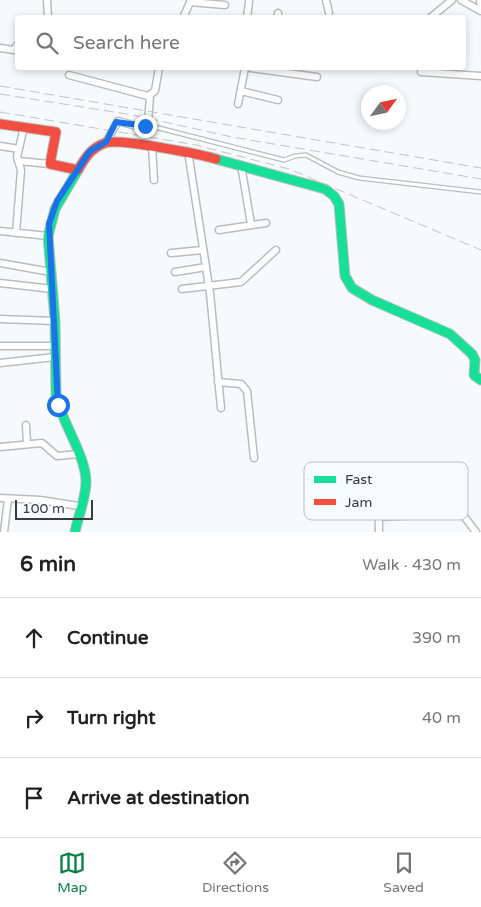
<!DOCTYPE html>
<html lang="en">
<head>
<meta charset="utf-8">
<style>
  body { margin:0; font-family:"Varela Round",sans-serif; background:#f2f2f2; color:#222 }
  .compass { position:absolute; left:361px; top:85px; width:45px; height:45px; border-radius:50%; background:#fff; box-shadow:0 2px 8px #0003; rotate:57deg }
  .scale { position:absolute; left:15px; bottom:12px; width:78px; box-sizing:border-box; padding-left:5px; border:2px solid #393c3d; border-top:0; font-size:14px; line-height:18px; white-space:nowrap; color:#393c3d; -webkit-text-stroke:4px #f5fbfe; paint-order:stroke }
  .stop { position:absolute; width:15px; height:15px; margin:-11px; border:4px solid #1a73e8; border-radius:50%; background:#fff }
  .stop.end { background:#1a73e8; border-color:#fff; box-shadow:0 1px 5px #0008 }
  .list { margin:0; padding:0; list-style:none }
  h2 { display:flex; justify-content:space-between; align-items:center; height:65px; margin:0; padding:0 20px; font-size:21px }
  h2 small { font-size:16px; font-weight:400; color:#767676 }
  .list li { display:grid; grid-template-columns:32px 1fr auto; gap:15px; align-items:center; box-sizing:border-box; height:80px; padding:0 20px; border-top:1px solid #e0e0e0 }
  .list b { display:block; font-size:19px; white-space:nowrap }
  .list em { font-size:16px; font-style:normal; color:#767676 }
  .icon { flex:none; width:28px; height:28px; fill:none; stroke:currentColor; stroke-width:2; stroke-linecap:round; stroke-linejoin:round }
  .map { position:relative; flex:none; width:481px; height:532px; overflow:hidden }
  .search { position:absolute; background:#fff; box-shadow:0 2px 8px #0003; left:15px; right:15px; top:15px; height:55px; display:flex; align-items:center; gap:12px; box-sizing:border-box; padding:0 18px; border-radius:5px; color:#767676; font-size:19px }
  .sheet { height:305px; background:#fff }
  nav { display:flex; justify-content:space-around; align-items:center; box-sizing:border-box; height:70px; border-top:1px solid #e0e0e0; background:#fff; font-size:14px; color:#767676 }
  nav a { display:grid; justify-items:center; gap:2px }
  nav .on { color:#0b8043 }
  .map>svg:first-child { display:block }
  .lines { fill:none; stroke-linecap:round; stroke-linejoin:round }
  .lane-casing { stroke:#babdbe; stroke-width:5.5 }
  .street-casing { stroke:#babdbe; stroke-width:9 }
  .fast-casing { stroke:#babdbe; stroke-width:11 }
  .jam-casing { stroke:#babdbe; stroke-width:11 }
  .lane { stroke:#fefeff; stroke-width:3 }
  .street { stroke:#fefeff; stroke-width:6 }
  .fast { stroke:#16e098; stroke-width:9 }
  .jam { stroke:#f24e42; stroke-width:9 }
  .rail { stroke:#c3c4c4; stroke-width:1; stroke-dasharray:10 5; stroke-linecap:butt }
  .route { stroke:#1a73e8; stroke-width:6 }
  .key { fill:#f5fbfe; stroke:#bdc2c4; stroke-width:1 }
  .key-label { font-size:14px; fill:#393c3d }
</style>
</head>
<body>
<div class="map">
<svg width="481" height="532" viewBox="0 0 481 532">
  <rect width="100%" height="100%" fill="#f7fafc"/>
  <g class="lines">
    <defs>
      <path id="lane" d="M 147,125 L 284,160 L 295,156 L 306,155 L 338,172 L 359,178 L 481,192"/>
      <g id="street">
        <path d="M 47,0 L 48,18"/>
        <path d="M 326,0 L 329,13"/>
        <path d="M 461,0 L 481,11"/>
        <path d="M 480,0 L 481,7"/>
        <path d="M 190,2 L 225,5"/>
        <path d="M 183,18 L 191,0"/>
        <path d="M 247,18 L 249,2"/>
        <path d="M 278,18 L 278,13"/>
        <path d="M 430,18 L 452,0"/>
        <path d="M 0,48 L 14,50 L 18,44"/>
        <path d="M 251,68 L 317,77"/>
        <path d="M 421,72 L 481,76"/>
        <path d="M 69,75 L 148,96 L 155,91 L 159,68"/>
        <path d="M 241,91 L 278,100"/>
        <path d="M 238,104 L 245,68"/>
        <path d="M 106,142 L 118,121 L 140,127 L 148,124 L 150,95"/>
        <path d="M 0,146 L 19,149"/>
        <path d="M 152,146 L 154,180"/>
        <path d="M 188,151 L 210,293 L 221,408"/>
        <path d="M 18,161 L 50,164"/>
        <path d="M 241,165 L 251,224"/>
        <path d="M 219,230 L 266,223"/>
        <path d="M 0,231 L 48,236"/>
        <path d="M 16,233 L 21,170 L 17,157 L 24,127"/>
        <path d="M 171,253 L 203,250"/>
        <path d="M 0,263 L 51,272"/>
        <path d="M 175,272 L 206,267"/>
        <path d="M 0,283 L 52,289"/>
        <path d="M 182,289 L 241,282 L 276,250"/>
        <path d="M 0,319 L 55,321"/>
        <path d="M 0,346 L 55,346"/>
        <path d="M 0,363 L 55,357"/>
        <path d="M 218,382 L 241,384 L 247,391 L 254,458"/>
        <path d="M 26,425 L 27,444"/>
        <path d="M 0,447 L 42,443 L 57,456 L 79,454"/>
        <path d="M 378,470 L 379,532"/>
        <path d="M 379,492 L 426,489"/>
        <path d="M 0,498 L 40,500 L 79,506"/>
        <path d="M 380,517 L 457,513 L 463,515 L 476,532"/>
        <path d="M 4,532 L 8,499"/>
      </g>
      <g id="fast">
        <path d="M 216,159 L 325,189 L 334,196 L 339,204 L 345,276 L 352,288 L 372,300 L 450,334 L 472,354 L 475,360 L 474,375 L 481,380"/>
        <path d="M 75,532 C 78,517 86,498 86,482 C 86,455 61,422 56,394 L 55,321 L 48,236 L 55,209 L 78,170"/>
      </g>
      <path id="jam" d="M 0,124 L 56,132 L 50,164 L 78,170 C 85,158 91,148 105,143 C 118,138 199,154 216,159"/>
    </defs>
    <use href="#lane" class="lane-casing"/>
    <use href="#street" class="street-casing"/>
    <use href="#fast" class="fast-casing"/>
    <use href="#jam" class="jam-casing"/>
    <use href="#lane" class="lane"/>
    <use href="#street" class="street"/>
    <use href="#fast" class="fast"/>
    <use href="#jam" class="jam"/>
    <g class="rail">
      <path d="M 0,86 L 481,168"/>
      <path d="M 0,94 L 133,115 L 232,137 L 481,179"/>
      <path d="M 0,112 L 196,145 L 289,169 L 481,250"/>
    </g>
  </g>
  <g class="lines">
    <path class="route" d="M 58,405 L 49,224 L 57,201 L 90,151 L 106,142 L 116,122 L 145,126"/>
  </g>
  <rect x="304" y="462" width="164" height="58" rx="8" class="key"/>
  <rect x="314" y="476" width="22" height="7" fill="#16e098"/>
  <rect x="314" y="499" width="22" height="6" fill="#f24e42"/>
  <g class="key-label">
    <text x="345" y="484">Fast</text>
    <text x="345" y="507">Jam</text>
  </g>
</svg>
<svg class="compass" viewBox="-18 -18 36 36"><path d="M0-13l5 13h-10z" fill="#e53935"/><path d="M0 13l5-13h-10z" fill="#767676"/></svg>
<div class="scale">100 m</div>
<div class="stop" style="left:58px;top:405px"></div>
<div class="stop end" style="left:145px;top:126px"></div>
<div class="search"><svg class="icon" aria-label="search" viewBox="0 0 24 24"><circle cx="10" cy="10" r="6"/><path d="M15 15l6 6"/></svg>Search here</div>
</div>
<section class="sheet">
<h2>6 min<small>Walk · 430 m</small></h2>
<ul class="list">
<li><svg class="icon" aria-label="ahead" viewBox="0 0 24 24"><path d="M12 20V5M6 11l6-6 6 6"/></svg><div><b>Continue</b></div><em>390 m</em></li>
<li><svg class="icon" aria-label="right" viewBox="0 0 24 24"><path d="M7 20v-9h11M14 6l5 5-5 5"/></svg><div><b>Turn right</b></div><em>40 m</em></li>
<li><svg class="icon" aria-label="arrive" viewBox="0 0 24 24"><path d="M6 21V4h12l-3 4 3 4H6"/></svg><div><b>Arrive at destination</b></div></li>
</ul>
</section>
<nav>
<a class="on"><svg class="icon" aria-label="map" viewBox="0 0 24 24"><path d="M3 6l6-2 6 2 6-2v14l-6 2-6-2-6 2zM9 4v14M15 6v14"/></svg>Map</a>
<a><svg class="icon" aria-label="directions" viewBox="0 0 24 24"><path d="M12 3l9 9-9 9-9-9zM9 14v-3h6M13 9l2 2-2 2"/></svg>Directions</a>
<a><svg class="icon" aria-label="saved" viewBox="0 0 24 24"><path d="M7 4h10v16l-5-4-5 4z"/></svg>Saved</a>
</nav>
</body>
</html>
